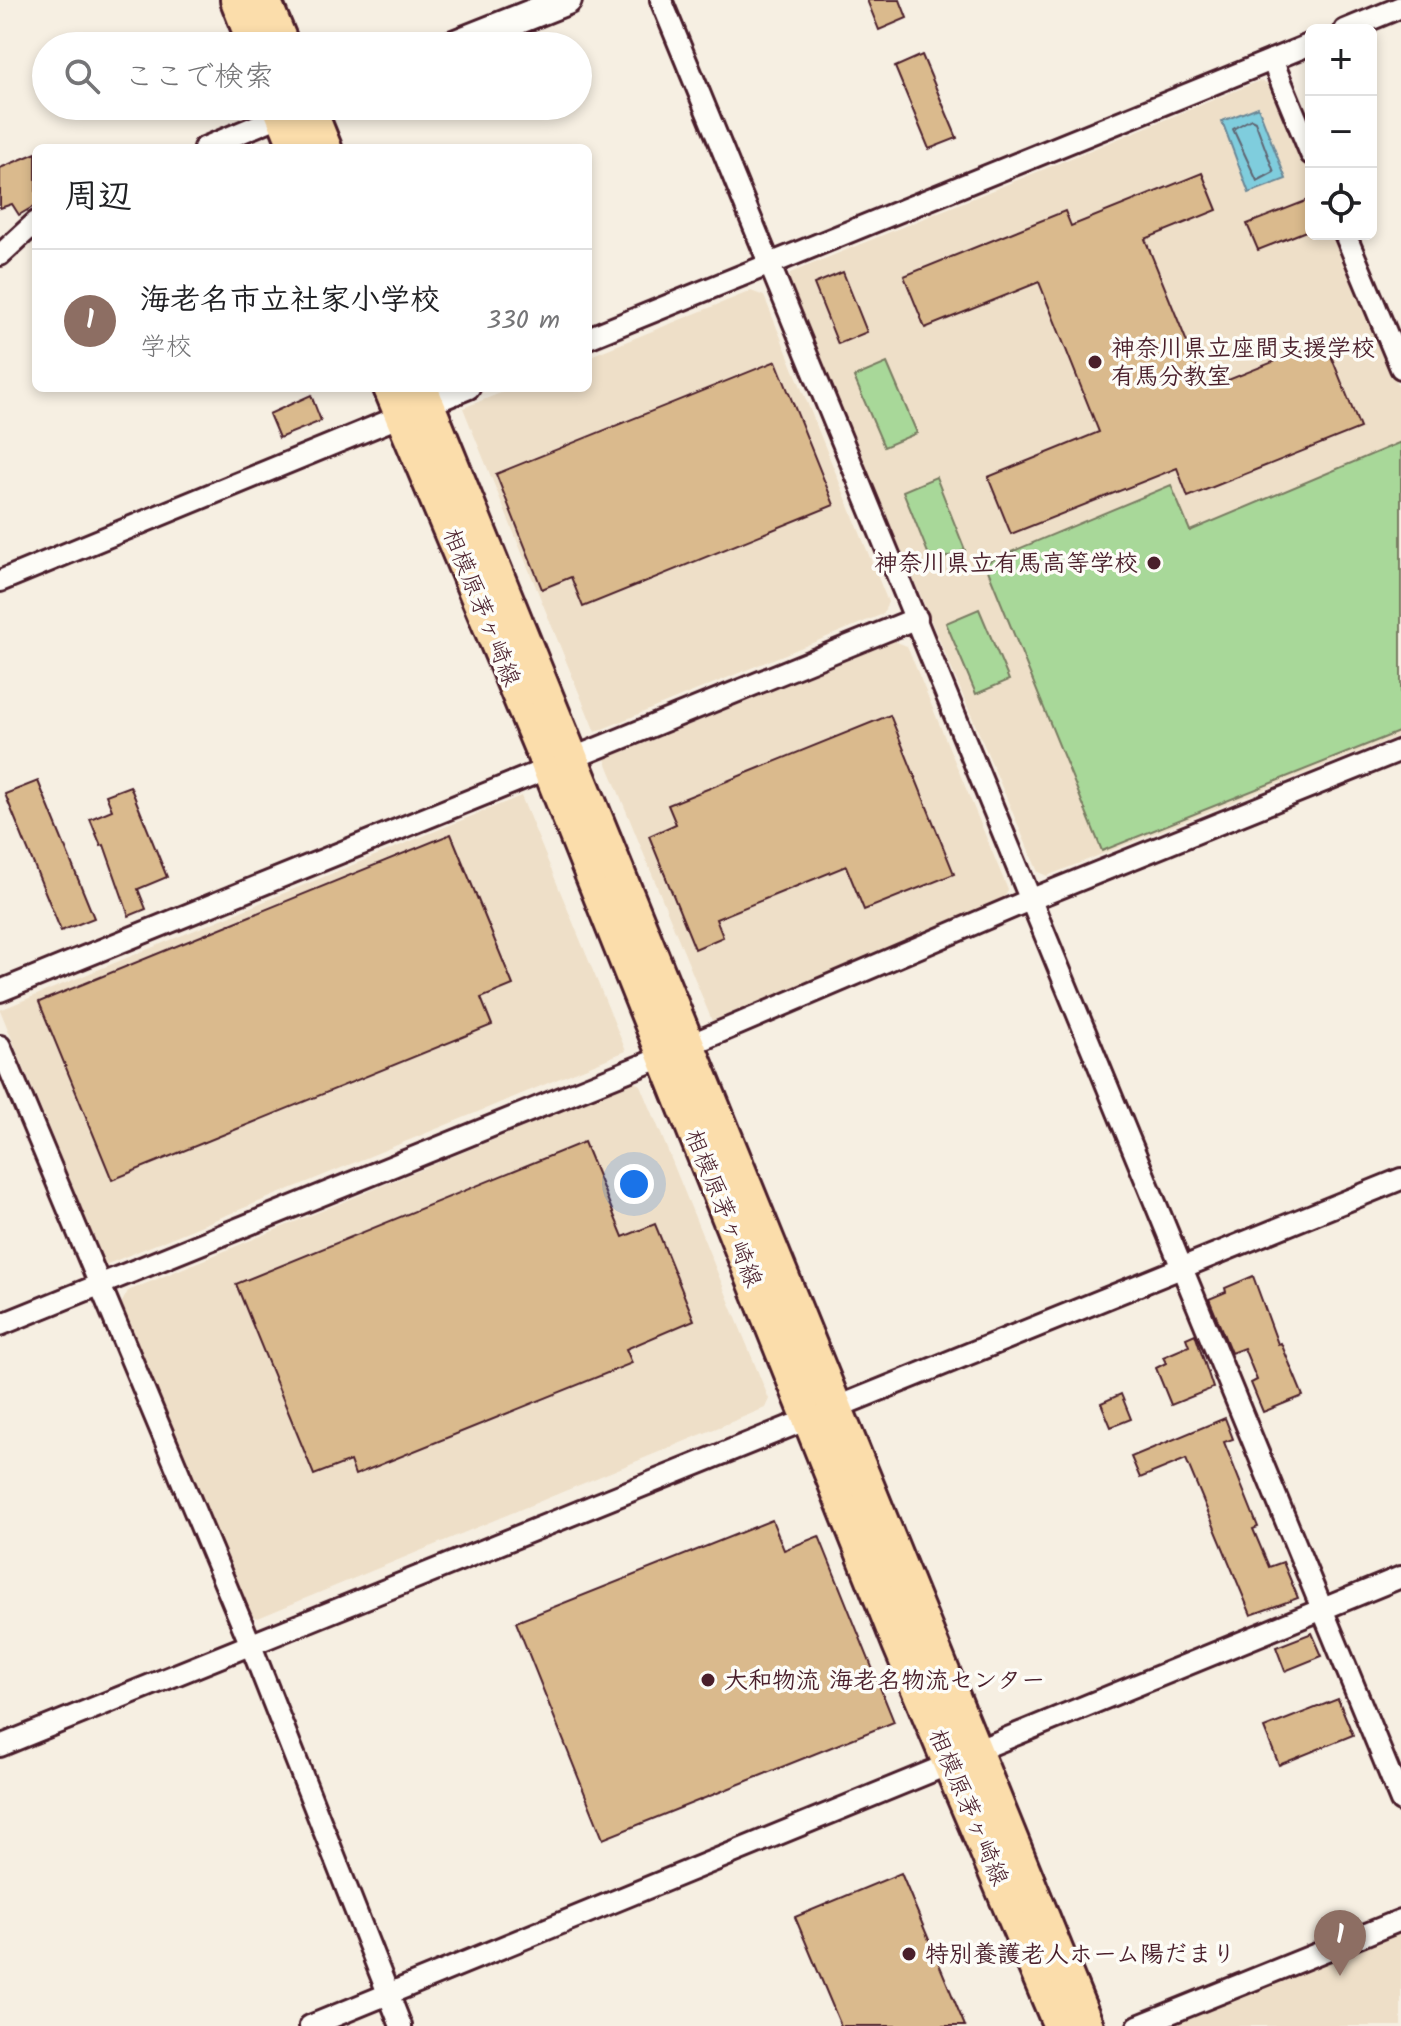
<!DOCTYPE html>
<html lang="ja">
<head>
<meta charset="utf-8">
<style>
  body { margin:0; font-family:Kalam,"Klee One",sans-serif; background:#f6f6f6; color:#202124 }
  .controls { position:absolute; right:24px; top:24px; display:grid; overflow:hidden; border-radius:12px; box-shadow:0 4px 12px #0003 }
  .controls button { width:72px; height:72px; display:grid; place-items:center; padding:0; border:0; border-bottom:2px solid #e0e0e0; background:#fff; color:#202124; font:40px sans-serif }
  .you { position:absolute; left:634px; top:1184px; width:28px; height:28px; margin:-20px; border:6px solid #fff; border-radius:50%; background:#1a73e8; box-shadow:0 0 0 12px #1a73e833 }
  .badge { display:grid; place-items:center; width:52px; height:52px; border-radius:50%; background:#4a1f2b; color:#fff; font-size:26px; font-weight:700 }
  .pin { position:absolute; translate:-50% -66px; filter:drop-shadow(0 2px 4px #0008) }
  .pin::after { content:''; position:absolute; top:42px; width:28px; height:24px; background:inherit; clip-path:polygon(0 0,100% 0,50% 100%) }
  .list { margin:0; padding:0; list-style:none }
  h2 { display:flex; justify-content:space-between; align-items:center; height:104px; margin:0; padding:0 32px; font-size:34px }
  h2 small { font-size:26px; font-weight:400; color:#757577 }
  .list li { display:grid; grid-template-columns:52px 1fr auto; gap:24px; align-items:center; box-sizing:border-box; height:144px; padding:0 32px; border-top:2px solid #e0e0e0 }
  .list b { display:block; font-size:30px; white-space:nowrap }
  .list p { margin:0; font-size:26px; white-space:nowrap; color:#757577 }
  .list em { font-size:26px; font-style:normal; color:#757577 }
  .icon { flex:none; width:44px; height:44px; fill:none; stroke:currentColor; stroke-width:2; stroke-linecap:round; stroke-linejoin:round }
  .map { position:relative; flex:none; width:1401px; height:2026px; overflow:hidden }
  .search { position:absolute; background:#fff; box-shadow:0 4px 12px #0003; left:32px; top:32px; width:560px; height:88px; display:flex; align-items:center; gap:20px; box-sizing:border-box; padding:0 28px; border-radius:44px; color:#757577; font-size:30px }
  .panel { position:absolute; background:#fff; box-shadow:0 4px 12px #0003; left:32px; top:144px; width:560px; height:248px; border-radius:12px }
  .map>svg:first-child { display:block }
  .built { fill:#eedfc8 }
  .green { fill:#a8d899; stroke:#797c62; stroke-width:2 }
  .water { fill:#7fcddd; stroke:#6a8796; stroke-width:2 }
  .lines { fill:none; stroke-linecap:round; stroke-linejoin:round }
  .shore { stroke:#5f6572; stroke-width:2 }
  .building { fill:#daba8d; stroke:#4a1f2b; stroke-width:2 }
  .street-casing { stroke:#4a1f2b; stroke-width:26 }
  .secondary-casing { stroke:#4a1f2b; stroke-width:34 }
  .primary-casing { stroke:#4a1f2b; stroke-width:38 }
  .street { stroke:#fdfcf7; stroke-width:20 }
  .secondary { stroke:#fdfcf7; stroke-width:28 }
  .primary { stroke:#fbddab; stroke-width:32 }
  .poi-dot { fill:#4a1f2b; stroke:#fdfcf7; stroke-width:3 }
  .labels { text-anchor:middle; stroke-width:7; stroke-linejoin:round; paint-order:stroke }
  .poi-label { font-size:24px; font-weight:bold; fill:#4a1f2b; stroke:#fdfcf7; text-anchor:start }
  .street-label { font-size:24px; fill:#4a1f2b; stroke:#fdfcf7 }
</style>
</head>
<body>
<div class="map">
<svg width="1401" height="2026" viewBox="0 0 1401 2026">
  <rect width="100%" height="100%" fill="#f6efe2"/>
  <filter id="ink" filterUnits="userSpaceOnUse"><feTurbulence type="fractalNoise" baseFrequency=".0125" numOctaves="2"/><feDisplacementMap in="SourceGraphic" scale="16" xChannelSelector="R" yChannelSelector="G"/><feConvolveMatrix kernelMatrix="1 2 1 2 8 2 1 2 1" color-interpolation-filters="sRGB"/></filter>
  <g filter="url(#ink)">
    <g class="built">
      <path d="M 1259,81 L 1273,84 L 1311,175 L 1311,234 L 1335,234 L 1401,392 L 1401,735 L 1047,876 L 1038,872 L 788,285 L 790,273 Z"/>
      <path d="M 751,291 L 764,296 L 888,602 L 883,614 L 595,732 L 463,408 L 513,388 L 588,388 L 588,357 Z"/>
      <path d="M 894,641 L 907,646 L 1008,890 L 1002,903 L 712,1021 L 605,759 Z"/>
      <path d="M 521,796 L 626,1051 L 105,1265 L 0,1010 Z"/>
      <path d="M 633,1082 L 641,1085 L 769,1399 L 765,1408 L 258,1618 L 249,1615 L 121,1304 L 128,1291 Z"/>
      <path d="M 1401,1927 L 1401,2026 L 1159,2026 Z"/>
    </g>
    <g class="green">
      <path d="M 887,363 L 917,433 L 884,447 L 854,377 Z"/>
      <path d="M 1401,442 L 1401,731 L 1102,851 L 985,563 L 1171,485 L 1190,531 Z"/>
      <path d="M 936,477 L 965,550 L 932,563 L 903,491 Z"/>
      <path d="M 979,609 L 1009,680 L 976,694 L 946,623 Z"/>
    </g>
    <path class="water" d="M 1258,107 L 1286,179 L 1249,193 L 1222,121 Z"/>
    <g class="lines">
      <path class="shore" d="M 1251,119 L 1255,121 L 1274,172 L 1257,181 L 1233,129 Z"/>
    </g>
    <g class="building">
      <path d="M 867,0 L 900,0 L 907,18 L 879,30 Z"/>
      <path d="M 922,55 L 957,138 L 929,149 L 895,67 Z"/>
      <path d="M 36,153 L 36,205 L 19,215 L 12,204 L 0,208 L 0,168 Z"/>
      <path d="M 1202,173 L 1217,210 L 1145,239 L 1206,389 L 1325,341 L 1360,428 L 1188,497 L 1177,468 L 1011,534 L 988,477 L 1099,432 L 1039,282 L 925,328 L 904,276 L 1065,211 L 1071,226 Z"/>
      <path d="M 1311,199 L 1311,229 L 1258,250 L 1247,224 Z"/>
      <path d="M 843,272 L 867,332 L 838,344 L 814,284 Z"/>
      <path d="M 776,361 L 834,505 L 583,607 L 571,577 L 542,589 L 496,474 Z"/>
      <path d="M 311,395 L 321,421 L 279,438 L 269,414 Z"/>
      <path d="M 890,715 L 954,874 L 864,910 L 846,866 L 716,919 L 723,937 L 695,949 L 649,836 L 676,824 L 668,805 Z"/>
      <path d="M 38,781 L 94,918 L 61,931 L 5,794 Z"/>
      <path d="M 130,786 L 167,877 L 138,889 L 146,909 L 129,916 L 104,845 L 101,846 L 90,819 L 112,810 L 106,795 Z"/>
      <path d="M 451,834 L 513,985 L 481,998 L 492,1025 L 112,1180 L 39,1002 Z"/>
      <path d="M 584,1142 L 623,1237 L 655,1224 L 694,1320 L 626,1349 L 632,1363 L 355,1475 L 350,1461 L 314,1475 L 236,1284 Z"/>
      <path d="M 1253,1276 L 1278,1344 L 1281,1343 L 1303,1396 L 1263,1412 L 1251,1383 L 1257,1380 L 1244,1348 L 1231,1353 L 1209,1299 L 1226,1292 L 1225,1288 Z"/>
      <path d="M 1195,1334 L 1213,1388 L 1171,1405 L 1156,1368 L 1166,1363 L 1163,1357 L 1189,1346 L 1186,1338 Z"/>
      <path d="M 1121,1394 L 1131,1419 L 1111,1427 L 1101,1403 Z"/>
      <path d="M 1225,1418 L 1233,1439 L 1224,1442 L 1258,1527 L 1253,1529 L 1269,1567 L 1283,1562 L 1298,1598 L 1251,1615 L 1186,1459 L 1140,1478 L 1131,1457 Z"/>
      <path d="M 772,1520 L 784,1550 L 819,1536 L 894,1722 L 603,1839 L 516,1622 Z"/>
      <path d="M 1312,1633 L 1322,1656 L 1285,1671 L 1276,1647 Z"/>
      <path d="M 1338,1699 L 1353,1735 L 1279,1765 L 1264,1728 Z"/>
      <path d="M 901,1873 L 965,2026 L 841,2026 L 795,1917 Z"/>
    </g>
    <g class="lines">
      <defs>
        <g id="street">
          <path d="M 661,0 L 1401,1801"/>
          <path d="M 1345,30 L 1401,7"/>
          <path d="M 1272,60 L 1311,154"/>
          <path d="M 204,148 L 292,111"/>
          <path d="M 1345,234 L 1401,368"/>
          <path d="M 0,255 L 36,222"/>
          <path d="M 588,338 L 1311,44"/>
          <path d="M 0,581 L 469,388"/>
          <path d="M 571,759 L 917,618"/>
          <path d="M 0,991 L 549,768"/>
          <path d="M 0,1046 L 250,1643 L 401,2026"/>
          <path d="M 687,1046 L 1032,899 L 1401,750"/>
          <path d="M 0,1325 L 665,1056"/>
          <path d="M 0,1746 L 1401,1179"/>
          <path d="M 976,1751 L 1401,1577"/>
          <path d="M 310,2026 L 952,1763"/>
          <path d="M 1138,2026 L 1401,1920"/>
        </g>
        <path id="secondary" d="M 451,46 L 567,0"/>
        <g id="primary">
          <path d="M 237,0 L 255,46"/>
          <path d="M 264,0 L 283,46"/>
          <path d="M 279,106 L 296,148"/>
          <path d="M 308,106 L 325,148"/>
          <path d="M 390,388 L 549,768 L 899,1644 L 1060,2026"/>
          <path d="M 421,388 L 1087,2026"/>
        </g>
      </defs>
      <use href="#street" class="street-casing"/>
      <use href="#secondary" class="secondary-casing"/>
      <use href="#primary" class="primary-casing"/>
      <use href="#street" class="street"/>
      <use href="#secondary" class="secondary"/>
      <use href="#primary" class="primary"/>
    </g>
  </g>
  <g class="poi-dot">
    <circle cx="1095" cy="362" r="8"/>
    <circle cx="1154" cy="563" r="8"/>
    <circle cx="708" cy="1680" r="8"/>
    <circle cx="909" cy="1954" r="8"/>
  </g>
  <g class="labels">
    <g class="poi-label">
      <text x="1111" y="356">神奈川県立座間支援学校<tspan x="1111" dy="28">有馬分教室</tspan></text>
      <text x="1138" y="571" text-anchor="end">神奈川県立有馬高等学校</text>
      <text x="724" y="1688">大和物流 海老名物流センター</text>
      <text x="925" y="1962">特別養護老人ホーム陽だまり</text>
    </g>
    <g class="street-label">
      <text transform="translate(482 607) rotate(68)" y="8">相模原茅ヶ崎線</text>
      <text transform="translate(724 1208) rotate(68)" y="8">相模原茅ヶ崎線</text>
      <text transform="translate(969 1807) rotate(67)" y="8">相模原茅ヶ崎線</text>
    </g>
  </g>
</svg>
<div class="controls">
<button>+</button>
<button>−</button>
<button><svg class="icon" aria-label="locate" viewBox="0 0 24 24"><circle cx="12" cy="12" r="6"/><path d="M12 2v4M12 18v4M2 12h4M18 12h4"/></svg></button>
</div>
<div class="you"></div>
<div class="pin badge" style="left:1340px;top:1976px;background:#8d6e63">1</div>
<div class="search"><svg class="icon" aria-label="search" viewBox="0 0 24 24"><circle cx="10" cy="10" r="6"/><path d="M15 15l6 6"/></svg>ここで検索</div>
<section class="panel">
<h2>周辺<small></small></h2>
<ul class="list">
<li><span class="badge" style="background:#8d6e63">1</span><div><b>海老名市立社家小学校</b><p>学校</p></div><em>330 m</em></li>
</ul>
</section>
</div>
</body>
</html>
